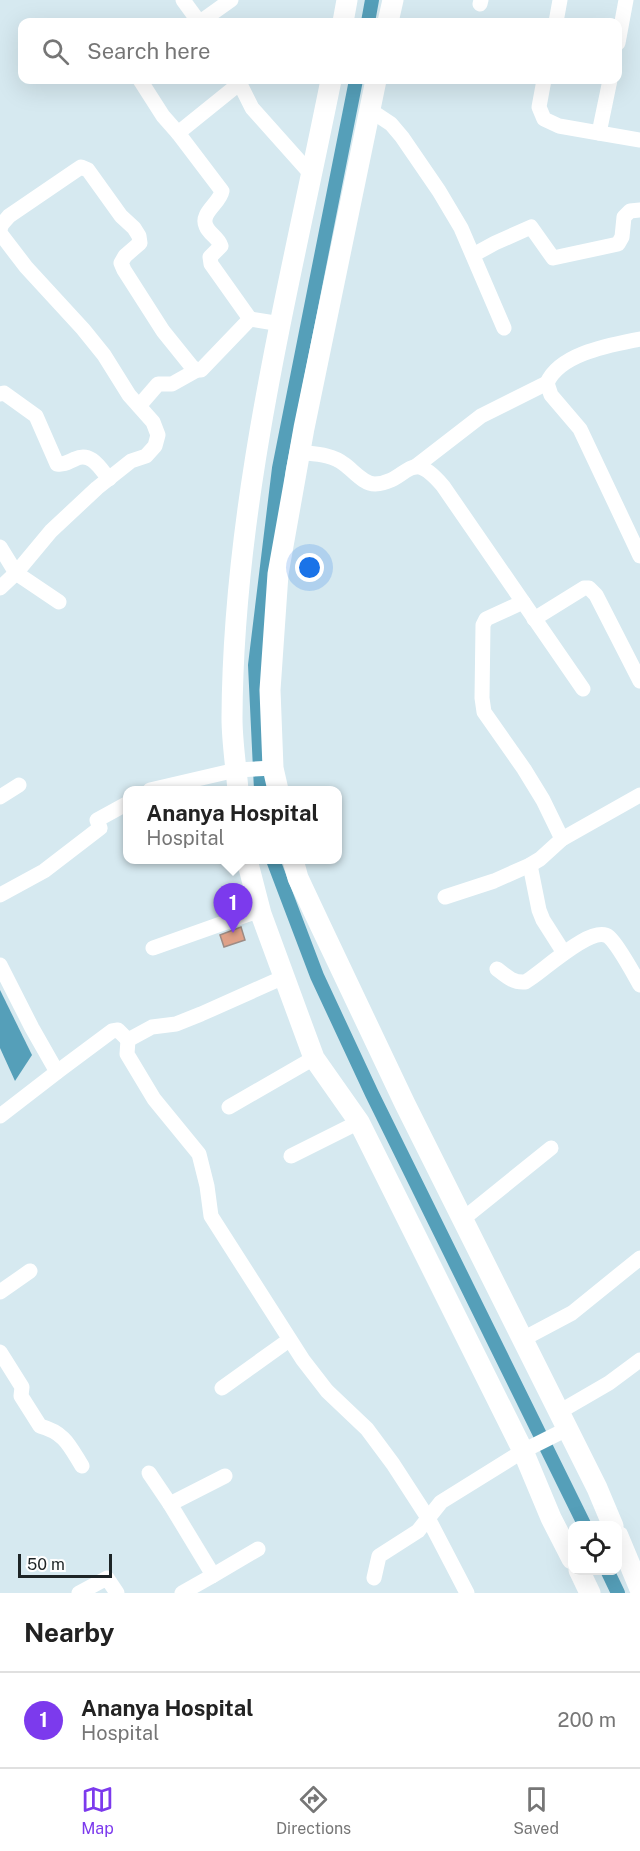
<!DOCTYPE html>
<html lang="en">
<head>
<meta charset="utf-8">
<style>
  body { margin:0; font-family:"Public Sans",sans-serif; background:#f2f2f2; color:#222 }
  .controls { position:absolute; right:18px; bottom:18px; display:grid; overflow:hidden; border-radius:12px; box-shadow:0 6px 24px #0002 }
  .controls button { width:54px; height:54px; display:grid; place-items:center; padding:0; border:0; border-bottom:2px solid #e0e0e0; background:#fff; color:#222; font:30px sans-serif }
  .scale { position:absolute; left:18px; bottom:15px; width:94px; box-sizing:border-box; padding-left:6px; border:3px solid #1d2426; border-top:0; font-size:16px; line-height:21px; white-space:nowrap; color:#1d2426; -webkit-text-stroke:4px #fff; paint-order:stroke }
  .you { position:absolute; left:310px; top:568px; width:21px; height:21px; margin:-15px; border:4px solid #fff; border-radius:50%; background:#1a73e8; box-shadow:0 0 0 9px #1a73e833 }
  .badge { display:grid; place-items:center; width:39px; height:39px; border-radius:50%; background:#7c3aed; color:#fff; font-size:20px; font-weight:700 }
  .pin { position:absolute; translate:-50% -50px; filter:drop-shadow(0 2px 3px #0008) }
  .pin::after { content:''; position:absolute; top:32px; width:21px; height:18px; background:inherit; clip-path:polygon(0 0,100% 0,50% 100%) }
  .popup { position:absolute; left:123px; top:786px; width:219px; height:78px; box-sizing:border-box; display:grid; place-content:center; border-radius:12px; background:#fff; filter:drop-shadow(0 2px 4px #0005); font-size:20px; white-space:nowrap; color:#767676 }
  .popup b { font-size:22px; color:#222 }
  .popup::after { content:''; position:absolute; left:50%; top:100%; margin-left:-12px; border:12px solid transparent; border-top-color:#fff }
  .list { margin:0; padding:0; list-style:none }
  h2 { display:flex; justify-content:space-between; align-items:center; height:78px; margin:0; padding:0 24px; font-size:26px }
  h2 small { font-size:20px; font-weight:400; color:#767676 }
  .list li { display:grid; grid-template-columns:39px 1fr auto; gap:18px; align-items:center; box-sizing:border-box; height:96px; padding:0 24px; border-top:2px solid #e0e0e0 }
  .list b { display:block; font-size:22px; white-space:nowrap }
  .list p { margin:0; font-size:20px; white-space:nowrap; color:#767676 }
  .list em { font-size:20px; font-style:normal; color:#767676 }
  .icon { flex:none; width:33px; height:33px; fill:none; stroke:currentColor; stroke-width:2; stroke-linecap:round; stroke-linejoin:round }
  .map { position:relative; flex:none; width:640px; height:1593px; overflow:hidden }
  .search { position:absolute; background:#fff; box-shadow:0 6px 24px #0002; left:18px; right:18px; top:18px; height:66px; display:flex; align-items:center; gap:15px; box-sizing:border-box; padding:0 21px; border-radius:12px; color:#767676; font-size:22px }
  .sheet { height:174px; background:#fff }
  nav { display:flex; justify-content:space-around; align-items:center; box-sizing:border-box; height:84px; border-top:2px solid #e0e0e0; background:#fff; font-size:16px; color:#767676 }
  nav a { display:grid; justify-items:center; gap:3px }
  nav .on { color:#7c3aed }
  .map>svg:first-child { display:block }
  .water { fill:#559fb9 }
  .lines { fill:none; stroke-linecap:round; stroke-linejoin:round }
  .canal { stroke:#559fb9; stroke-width:14 }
  .building { fill:#dfa188; stroke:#9d8c85; stroke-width:1.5 }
  .street { stroke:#fff; stroke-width:15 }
  .secondary { stroke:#fff; stroke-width:21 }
</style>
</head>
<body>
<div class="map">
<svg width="640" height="1593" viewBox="0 0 640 1593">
  <rect width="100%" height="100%" fill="#d6e9f0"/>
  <path class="water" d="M 0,990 L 32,1055 L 15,1081 L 0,1048 Z"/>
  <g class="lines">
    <g class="canal">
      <path d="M 368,22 L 372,0"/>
      <path d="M 261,790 L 255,665 L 279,468 L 356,80"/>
      <path d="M 273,860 L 317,976 L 372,1094 L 585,1526"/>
      <path d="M 607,1570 L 618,1593"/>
    </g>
  </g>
  <path class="building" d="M 241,927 L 245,940 L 224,947 L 220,935 Z"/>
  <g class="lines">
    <g class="street">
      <path d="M 183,0 L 199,22"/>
      <path d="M 480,4 L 481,0"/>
      <path d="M 200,22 L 231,0"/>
      <path d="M 556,22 L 560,0"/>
      <path d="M 618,43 L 626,0"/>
      <path d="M 140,80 L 163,116 L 178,133"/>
      <path d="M 238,80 L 252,108 L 310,173"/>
      <path d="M 544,80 L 539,107 L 544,119 L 559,126 L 599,133"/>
      <path d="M 610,80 L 599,133 L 640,140"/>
      <path d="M 240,83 L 178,133 L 222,191 C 220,203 200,213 206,226 C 209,234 218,237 221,246 L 210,257 L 211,264 L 250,319 L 281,324"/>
      <path d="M 370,110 L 391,124 L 402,137 L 439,191 L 461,228 L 504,328"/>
      <path d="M 0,229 L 2,224 L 9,216 L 75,171 L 81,167 L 88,170 L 121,216 L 134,228 L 139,236 L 140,243 L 125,256 L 121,263 L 124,270 L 163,331 L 192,367 L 197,370 L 201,370 L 250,319"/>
      <path d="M 0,233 L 26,267 L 83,329 L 104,355 L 129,395 L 153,422 L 158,435 L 155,446 L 146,456 L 131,461 L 97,488 L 51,531 L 16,573 L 0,588"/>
      <path d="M 473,255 L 495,243 L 531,227 L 553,258 L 618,244 L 622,237 L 624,217 L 630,211 L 640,210"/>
      <path d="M 640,339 C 611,345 560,353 547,383 L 551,395 L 580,429 L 640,556"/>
      <path d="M 0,394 L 4,393 L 36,416 L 57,464 C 65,465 68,462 75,459 C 91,451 100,468 109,479"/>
      <path d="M 139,406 L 158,384 L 172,384 L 197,370"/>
      <path d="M 299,452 C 314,454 332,454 344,464 C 353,470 363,484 375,484 C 410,482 408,445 443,486 L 583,689"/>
      <path d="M 415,467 L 481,416 L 547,383"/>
      <path d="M 0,547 L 16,573 L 59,602"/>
      <path d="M 523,602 L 486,619 L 483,625 L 482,698 L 484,712 L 524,769 L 543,800 L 562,839"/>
      <path d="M 534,619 L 584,588 L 589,588 L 596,595 L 640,681"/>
      <path d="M 150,790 L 236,770 L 273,768"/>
      <path d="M 0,797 L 19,785"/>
      <path d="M 530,865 L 539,910 L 543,920 L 564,953"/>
      <path d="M 0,895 L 44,871 L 100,828 L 97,820 L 128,803"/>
      <path d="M 445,897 L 494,881 L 530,865 L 540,859 L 562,839 L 640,795"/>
      <path d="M 153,948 L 260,910"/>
      <path d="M 0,965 L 32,1028 L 57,1072 L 0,1116"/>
      <path d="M 497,969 C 506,976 513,983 525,982 C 542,973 592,923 609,937 C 619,946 633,973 640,985"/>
      <path d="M 128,1040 L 127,1054 L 154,1099 L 199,1154 L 207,1186 L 211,1216 L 303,1360 L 327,1391 L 367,1429 L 393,1464 L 428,1518 L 467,1593"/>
      <path d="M 57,1072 L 112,1031 L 118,1030 L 128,1040 L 152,1027 L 176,1024 L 201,1014 L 284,977"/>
      <path d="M 229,1107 L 314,1058"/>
      <path d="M 291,1156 L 359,1122"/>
      <path d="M 463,1219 L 551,1148"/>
      <path d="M 0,1292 L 30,1271"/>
      <path d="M 523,1339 L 572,1313 L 640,1258"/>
      <path d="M 0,1352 L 22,1387 L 21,1396 L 40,1426 C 65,1433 69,1445 82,1466"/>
      <path d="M 222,1388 L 289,1340"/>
      <path d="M 559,1412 L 609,1383 L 640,1360"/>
      <path d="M 149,1473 L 170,1504"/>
      <path d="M 212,1576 L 258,1549"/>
      <path d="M 374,1578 L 379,1556 L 418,1531 L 441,1502 L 523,1451 L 567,1429"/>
      <path d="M 79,1593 L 107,1578 L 117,1593"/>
      <path d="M 182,1593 L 212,1576 L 210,1570 L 170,1504 L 225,1476"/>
    </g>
    <g class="secondary">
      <path d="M 343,22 L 347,0"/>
      <path d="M 388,22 L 393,0"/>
      <path d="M 238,790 C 236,766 232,742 232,718 C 233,502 289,290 331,80"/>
      <path d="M 278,790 L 273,768 L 270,690 L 278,574 L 304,428 L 376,80"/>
      <path d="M 247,860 L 261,914 L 314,1058 L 359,1122 L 523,1451 L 551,1518 L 572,1559"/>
      <path d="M 293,860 L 298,878 L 321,927 L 405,1104 L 597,1488 L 613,1526"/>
      <path d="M 618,1536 L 640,1589"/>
      <path d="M 579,1570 L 590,1593"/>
    </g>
  </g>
</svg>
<div class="controls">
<button><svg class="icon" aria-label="locate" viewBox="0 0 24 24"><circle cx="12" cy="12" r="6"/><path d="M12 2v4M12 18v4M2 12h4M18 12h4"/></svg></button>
</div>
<div class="scale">50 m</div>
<div class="you"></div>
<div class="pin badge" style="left:233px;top:933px">1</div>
<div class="popup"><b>Ananya Hospital</b>Hospital</div>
<div class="search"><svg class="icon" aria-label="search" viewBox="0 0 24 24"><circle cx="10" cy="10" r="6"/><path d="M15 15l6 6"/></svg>Search here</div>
</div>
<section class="sheet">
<h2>Nearby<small></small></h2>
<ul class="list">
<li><span class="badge">1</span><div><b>Ananya Hospital</b><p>Hospital</p></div><em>200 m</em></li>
</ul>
</section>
<nav>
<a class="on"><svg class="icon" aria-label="map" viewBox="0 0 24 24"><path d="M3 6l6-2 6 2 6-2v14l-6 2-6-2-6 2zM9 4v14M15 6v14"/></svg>Map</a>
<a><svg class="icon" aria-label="directions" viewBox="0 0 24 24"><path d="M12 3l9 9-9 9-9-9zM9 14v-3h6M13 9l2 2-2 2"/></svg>Directions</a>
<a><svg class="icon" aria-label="saved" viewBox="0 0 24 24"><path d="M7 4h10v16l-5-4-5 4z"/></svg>Saved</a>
</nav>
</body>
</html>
